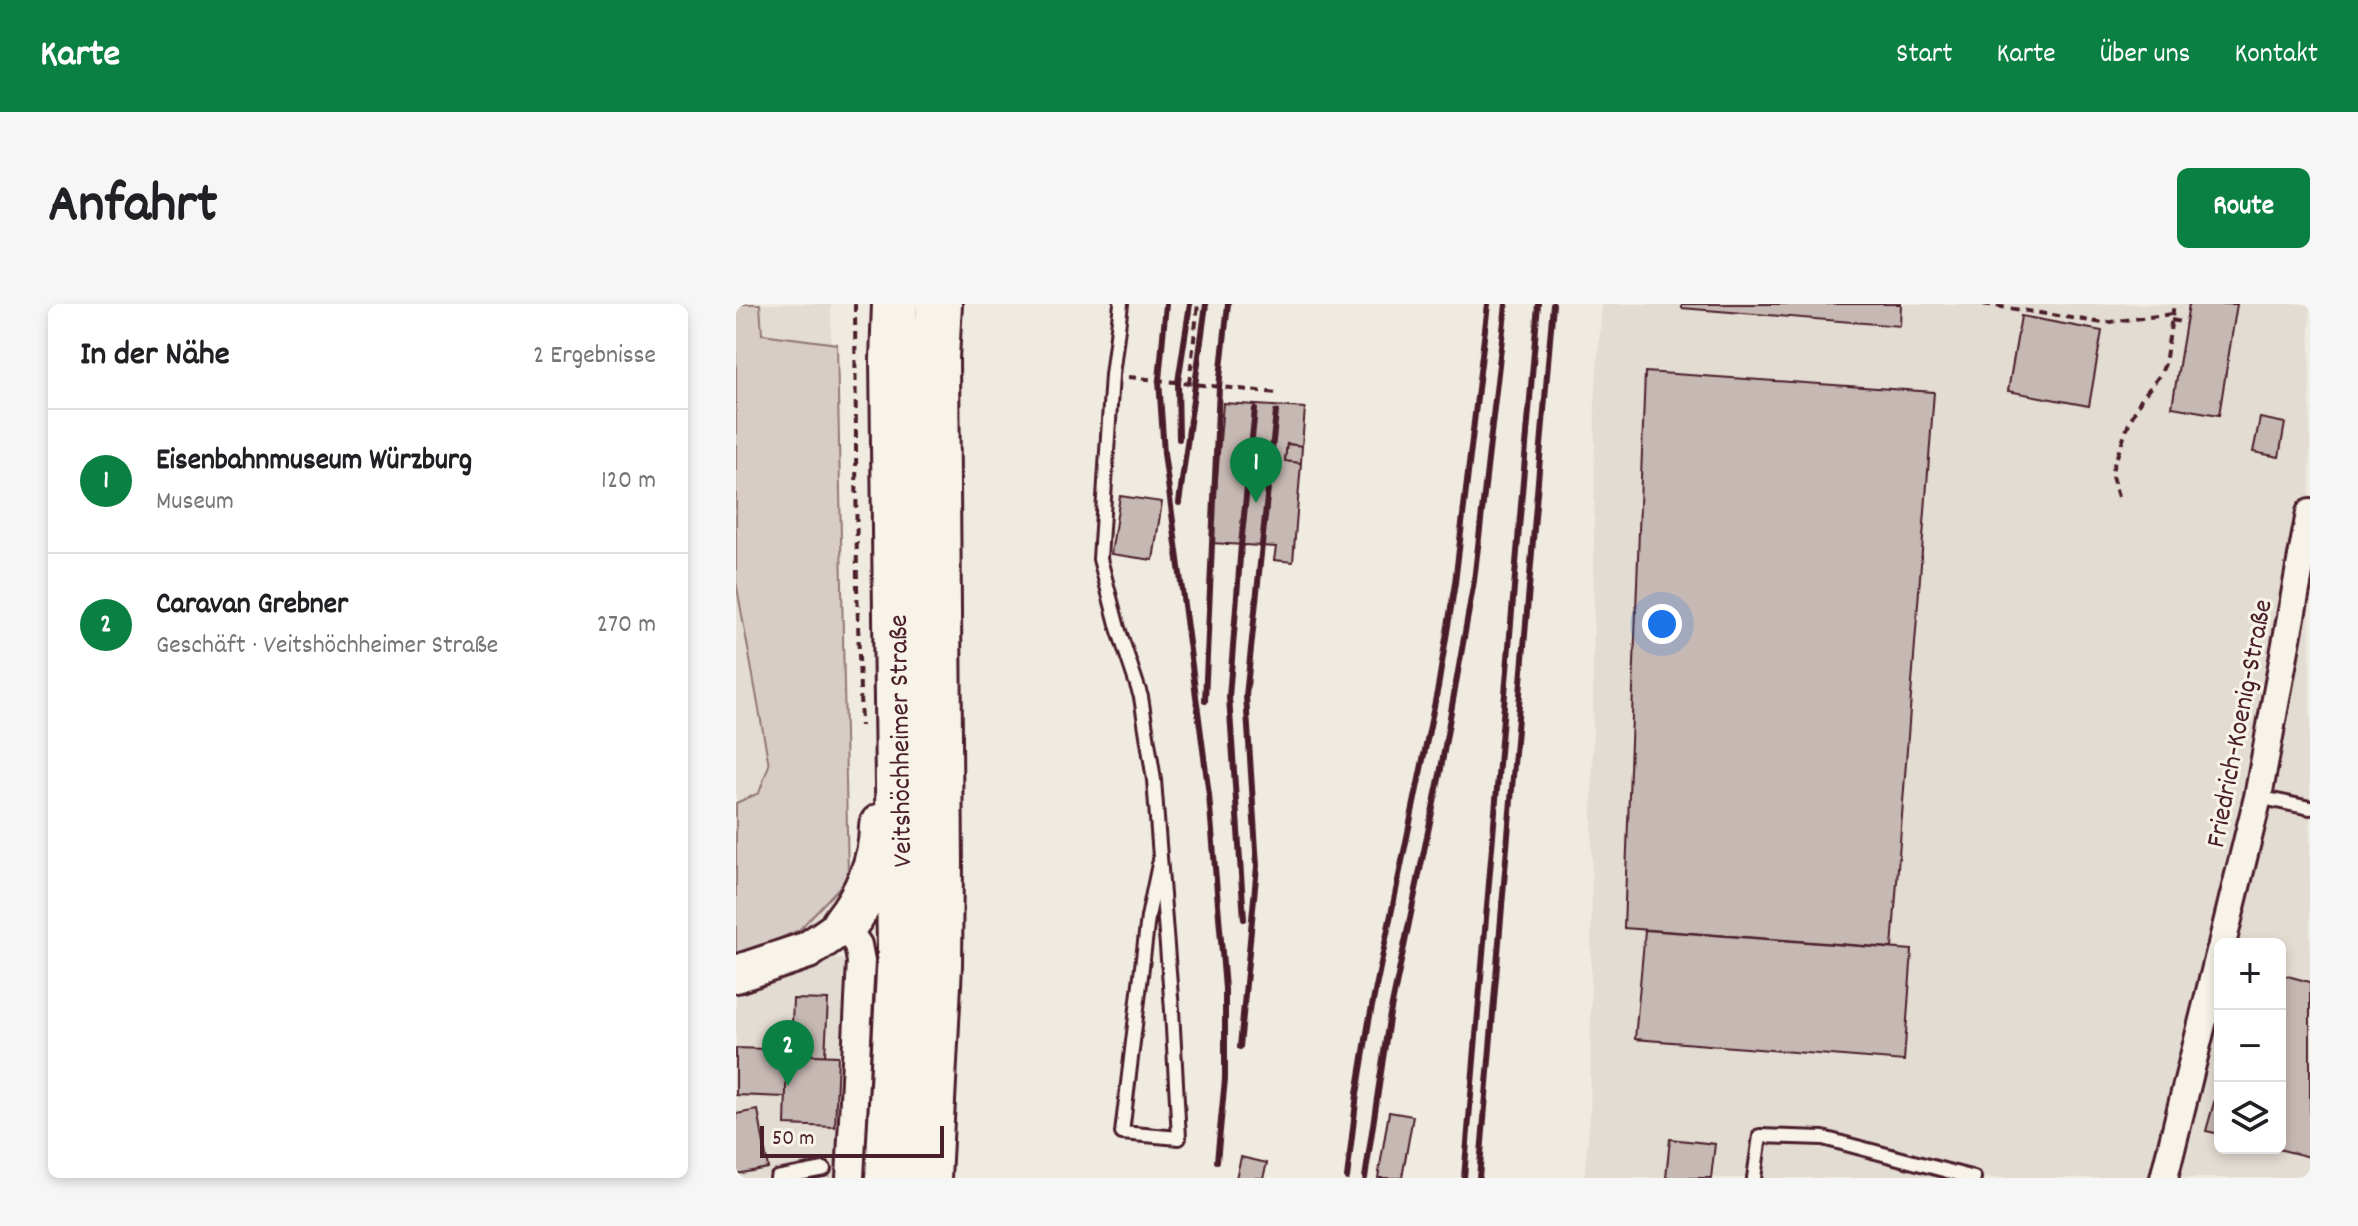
<!DOCTYPE html>
<html lang="de">
<head>
<meta charset="utf-8">
<style>
  body { margin:0; font-family:Dekko,sans-serif; background:#f6f6f6; color:#202124 }
  .controls { position:absolute; right:24px; bottom:24px; display:grid; overflow:hidden; border-radius:12px; box-shadow:0 4px 12px #0003 }
  .controls button { width:72px; height:72px; display:grid; place-items:center; padding:0; border:0; border-bottom:2px solid #e0e0e0; background:#fff; color:#202124; font:40px sans-serif }
  .scale { position:absolute; left:24px; bottom:20px; width:184px; box-sizing:border-box; padding-left:8px; border:4px solid #4a1f2b; border-top:0; font-size:22px; line-height:28px; white-space:nowrap; color:#4a1f2b; -webkit-text-stroke:6px #f7f3e8; paint-order:stroke }
  .you { position:absolute; left:926px; top:320px; width:28px; height:28px; margin:-20px; border:6px solid #fff; border-radius:50%; background:#1a73e8; box-shadow:0 0 0 12px #1a73e833 }
  .badge { display:grid; place-items:center; width:52px; height:52px; border-radius:50%; background:#0b8043; color:#fff; font-size:26px; font-weight:700 }
  .pin { position:absolute; translate:-50% -66px; filter:drop-shadow(0 2px 4px #0008) }
  .pin::after { content:''; position:absolute; top:42px; width:28px; height:24px; background:inherit; clip-path:polygon(0 0,100% 0,50% 100%) }
  .list { margin:0; padding:0; list-style:none }
  h2 { display:flex; justify-content:space-between; align-items:center; height:104px; margin:0; padding:0 32px; font-size:34px }
  h2 small { font-size:26px; font-weight:400; color:#757577 }
  .list li { display:grid; grid-template-columns:52px 1fr auto; gap:24px; align-items:center; box-sizing:border-box; height:144px; padding:0 32px; border-top:2px solid #e0e0e0 }
  .list b { display:block; font-size:30px; white-space:nowrap }
  .list p { margin:0; font-size:26px; white-space:nowrap; color:#757577 }
  .list em { font-size:26px; font-style:normal; color:#757577 }
  .icon { flex:none; width:44px; height:44px; fill:none; stroke:currentColor; stroke-width:2; stroke-linecap:round; stroke-linejoin:round }
  .map { position:relative; flex:none; width:1574px; height:874px; overflow:hidden; border-radius:12px }
  header { display:flex; align-items:center; gap:48px; box-sizing:border-box; height:112px; padding:0 40px; background:#0b8043; color:#fff }
  header strong { font-size:38px }
  nav { display:flex; gap:44px; margin-inline-start:auto; font-size:28px }
  .intro { display:flex; align-items:center; justify-content:space-between; box-sizing:border-box; height:192px; padding:0 48px }
  h1 { margin:0; font-size:56px }
  .button { padding:20px 36px; border-radius:12px; background:#0b8043; color:#fff; font-size:28px; font-weight:700 }
  main { display:flex; gap:48px; padding:0 48px }
  aside { flex:1; background:#fff; border-radius:12px; box-shadow:0 4px 12px #0003 }
  .map>svg:first-child { display:block }
  .built { fill:#e3dcd2; fill-rule:evenodd }
  .green { fill:#d8cdc6; stroke:#917678; stroke-width:2 }
  .building { fill:#c6b8b3; stroke:#4a1f2b; stroke-width:2 }
  .lines { fill:none; stroke-linecap:round; stroke-linejoin:round }
  .lane-casing { stroke:#4a1f2b; stroke-width:18 }
  .street-casing { stroke:#4a1f2b; stroke-width:32 }
  .secondary-casing { stroke:#4a1f2b; stroke-width:42 }
  .highway-casing { stroke:#4a1f2b; stroke-width:50 }
  .path { stroke:#4a1f2b; stroke-width:4; stroke-dasharray:8 6; stroke-linecap:butt }
  .lane { stroke:#f7f3e8; stroke-width:12 }
  .street { stroke:#f7f3e8; stroke-width:26 }
  .secondary { stroke:#f7f3e8; stroke-width:36 }
  .highway { stroke:#f7f3e8; stroke-width:44 }
  .rail { stroke:#4a1f2b; stroke-width:6 }
  .labels { text-anchor:middle; stroke-width:6; stroke-linejoin:round; paint-order:stroke }
  .street-label { font-size:28px; fill:#4a1f2b; stroke:#f7f3e8 }
</style>
</head>
<body>
<header>
<strong>Karte</strong>
<nav><a>Start</a><a>Karte</a><a>Über uns</a><a>Kontakt</a></nav>
</header>
<div class="intro"><h1>Anfahrt</h1><a class="button">Route</a></div>
<main>
<aside>
<h2>In der Nähe<small>2 Ergebnisse</small></h2>
<ul class="list">
<li><span class="badge">1</span><div><b>Eisenbahnmuseum Würzburg</b><p>Museum</p></div><em>120 m</em></li>
<li><span class="badge">2</span><div><b>Caravan Grebner</b><p>Geschäft · Veitshöchheimer Straße</p></div><em>270 m</em></li>
</ul>
</aside>
<div class="map">
<svg width="1574" height="874" viewBox="0 0 1574 874">
  <rect width="100%" height="100%" fill="#f0ebe0"/>
  <filter id="ink" filterUnits="userSpaceOnUse"><feTurbulence type="fractalNoise" baseFrequency=".0125" numOctaves="2"/><feDisplacementMap in="SourceGraphic" scale="16" xChannelSelector="R" yChannelSelector="G"/><feConvolveMatrix kernelMatrix="1 2 1 2 8 2 1 2 1" color-interpolation-filters="sRGB"/></filter>
  <g filter="url(#ink)">
    <g class="built">
      <path d="M 0,0 L 95,0 L 99,656 L 108,654 L 115,656 L 100,827 L 100,874 L 0,874 Z"/>
      <path d="M 866,0 L 1574,0 L 1574,874 L 848,874 L 854,812 L 859,91 ZM 1484,640 L 1544,640 L 1544,844 L 1484,844 Z"/>
    </g>
    <path class="green" d="M 0,0 L 24,0 L 26,30 L 101,40 L 112,574 L 63,626 L 18,646 L 0,650 L 0,499 L 23,489 L 33,461 L 0,278 Z"/>
    <g class="building">
      <path d="M 946,0 L 1165,0 L 1164,22 L 946,4 Z"/>
      <path d="M 1453,0 L 1501,0 L 1483,111 L 1436,103 Z"/>
      <path d="M 1285,12 L 1366,27 L 1353,102 L 1272,87 Z"/>
      <path d="M 909,68 L 1198,88 L 1156,644 L 888,624 Z"/>
      <path d="M 487,99 L 569,104 L 566,142 L 551,140 L 549,157 L 565,159 L 557,258 L 538,256 L 540,243 L 476,239 Z"/>
      <path d="M 1524,114 L 1549,119 L 1543,153 L 1517,148 Z"/>
      <path d="M 551,140 L 566,142 L 565,159 L 549,157 Z"/>
      <path d="M 384,192 L 426,198 L 417,256 L 375,250 Z"/>
      <path d="M 909,626 L 1176,646 L 1168,757 L 899,735 Z"/>
      <path d="M 1544,670 L 1574,678 L 1574,853 L 1538,844 L 1544,844 Z"/>
      <path d="M 57,695 L 92,696 L 89,752 L 51,750 L 55,746 Z"/>
      <path d="M 0,744 L 55,746 L 51,750 L 50,793 L 0,791 Z"/>
      <path d="M 51,750 L 102,752 L 99,823 L 49,821 Z"/>
      <path d="M 1484,777 L 1484,830 L 1470,827 Z"/>
      <path d="M 22,806 L 32,864 L 0,870 L 0,810 Z"/>
      <path d="M 653,808 L 677,812 L 666,874 L 642,874 Z"/>
      <path d="M 934,835 L 979,840 L 975,874 L 930,874 Z"/>
      <path d="M 505,853 L 531,859 L 527,874 L 500,874 Z"/>
    </g>
    <g class="lines">
      <defs>
        <g id="lane">
          <path d="M 385,0 L 376,71 L 364,255 L 382,324 L 405,393 L 418,476 L 436,706 L 443,834 L 386,829 L 412,613 L 423,560"/>
          <path d="M 1522,493 L 1574,504"/>
          <path d="M 41,874 L 88,865"/>
          <path d="M 1018,874 L 1024,832 L 1087,834 L 1238,874"/>
        </g>
        <g id="street">
          <path d="M 108,621 L 122,641 L 125,657 L 114,874"/>
          <path d="M 1486,640 L 1522,493 L 1574,209"/>
          <path d="M 1428,874 L 1484,647"/>
        </g>
        <path id="secondary" d="M 0,670 L 72,646 L 108,621"/>
        <g id="highway">
          <path d="M 108,621 C 130,593 146,558 146,522"/>
          <path d="M 152,874 L 164,650 L 157,56 L 159,0"/>
          <path d="M 192,874 L 203,661 L 204,559 L 200,54 L 203,0"/>
        </g>
      </defs>
      <use href="#lane" class="lane-casing"/>
      <use href="#street" class="street-casing"/>
      <use href="#secondary" class="secondary-casing"/>
      <use href="#highway" class="highway-casing"/>
      <g class="path">
        <path d="M 119,0 L 121,282 L 125,422"/>
        <path d="M 1247,0 L 1367,19 L 1436,10"/>
        <path d="M 1435,16 L 1450,19"/>
        <path d="M 392,73 L 541,89"/>
        <path d="M 453,80 L 462,0"/>
        <path d="M 1382,193 L 1375,169 L 1393,119 L 1405,95 L 1424,71 L 1429,60 L 1438,0"/>
      </g>
      <use href="#lane" class="lane"/>
      <use href="#street" class="street"/>
      <use href="#secondary" class="secondary"/>
      <use href="#highway" class="highway"/>
      <g class="rail">
        <path d="M 430,0 L 423,76 L 428,149 L 473,491 L 489,685 L 489,775 L 481,857"/>
        <path d="M 443,135 L 442,78 L 454,0"/>
        <path d="M 443,199 L 470,0"/>
        <path d="M 469,397 L 483,83 L 492,0"/>
        <path d="M 508,615 L 493,393 L 505,241 L 519,105"/>
        <path d="M 504,743 L 521,562 L 510,392 L 540,108"/>
        <path d="M 611,874 L 621,790 L 633,717 L 702,383 L 719,279 L 752,0"/>
        <path d="M 629,874 L 653,715 L 704,470 L 738,277 L 770,0"/>
        <path d="M 728,874 L 802,0"/>
        <path d="M 743,874 L 817,0"/>
      </g>
    </g>
  </g>
  <g class="labels">
    <g class="street-label">
      <text transform="translate(1501 419) rotate(-79)" y="10">Friedrich-Koenig-Straße</text>
      <text transform="translate(162 437) rotate(-91)" y="10">Veitshöchheimer Straße</text>
    </g>
  </g>
</svg>
<div class="controls">
<button>+</button>
<button>−</button>
<button><svg class="icon" aria-label="layers" viewBox="0 0 24 24"><path d="M12 4l9 5-9 5-9-5zM3 14l9 5 9-5"/></svg></button>
</div>
<div class="scale">50 m</div>
<div class="you"></div>
<div class="pin badge" style="left:520px;top:199px">1</div>
<div class="pin badge" style="left:52px;top:782px">2</div>
</div>
</main>
</body>
</html>
